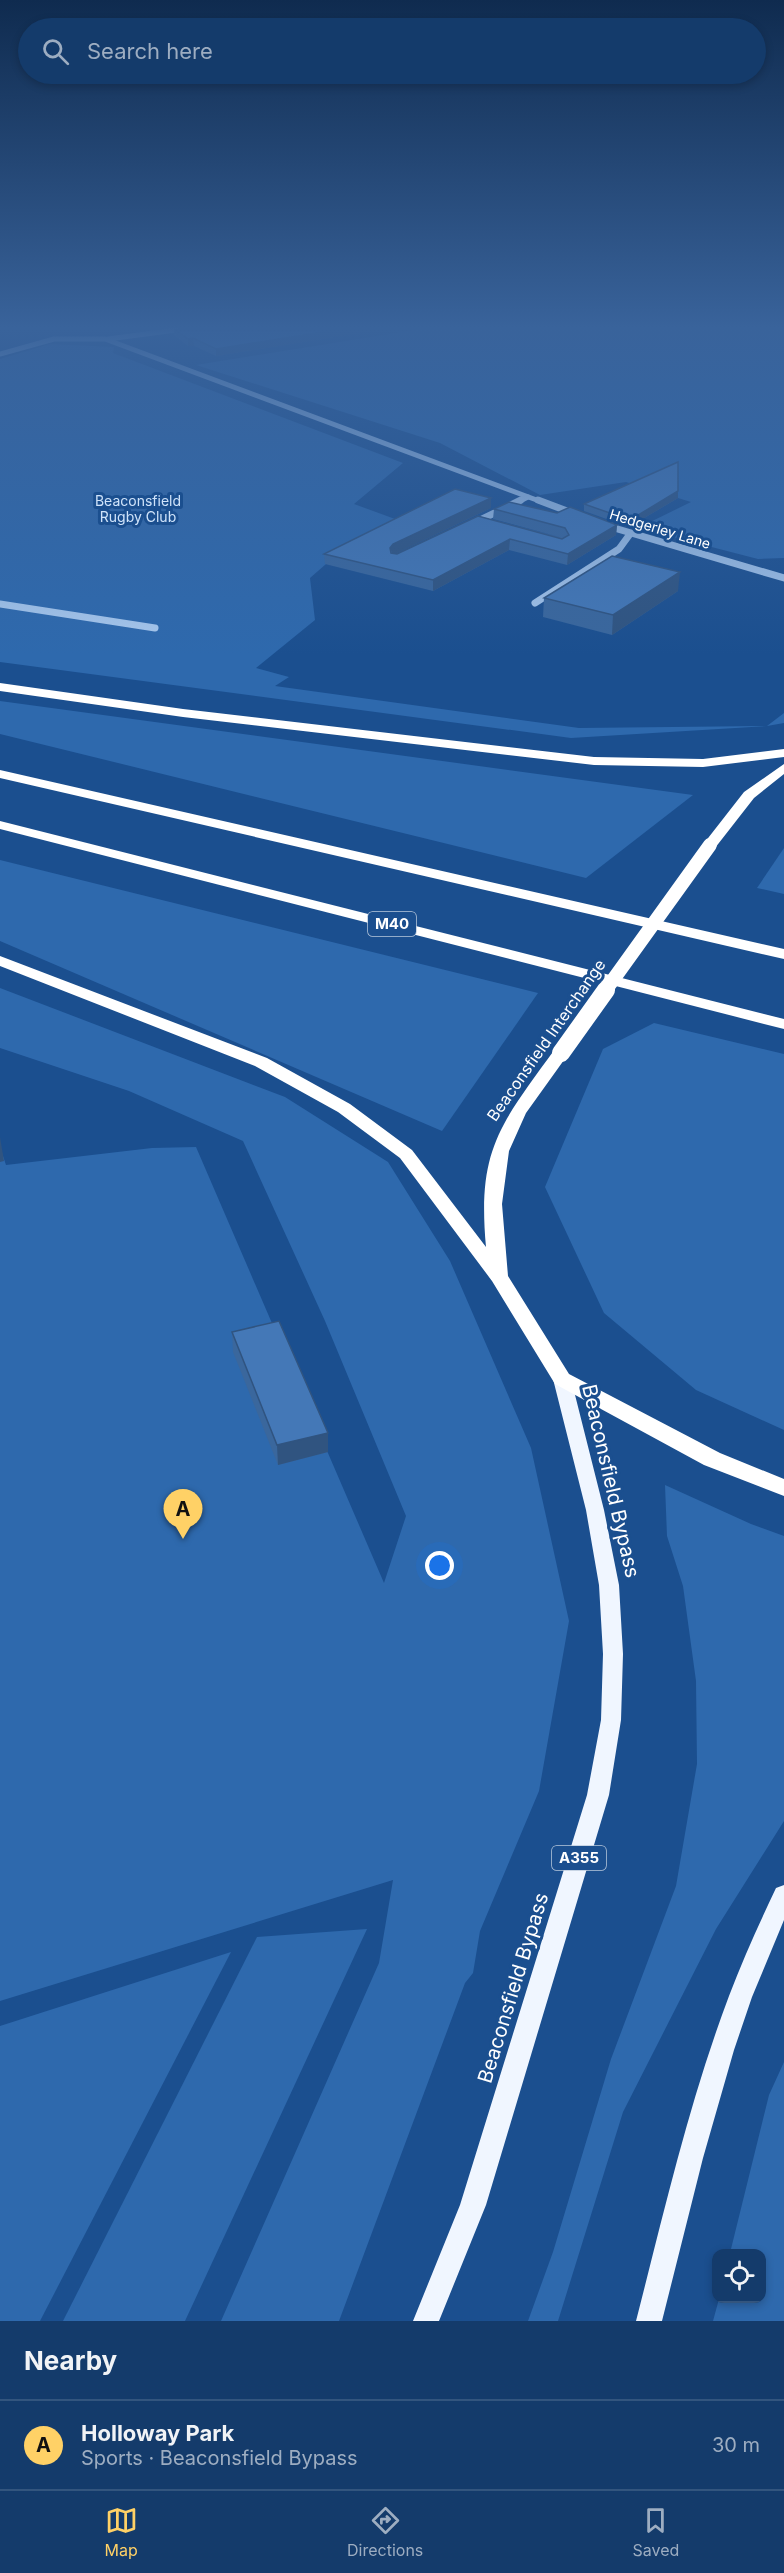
<!DOCTYPE html>
<html lang="en">
<head>
<meta charset="utf-8">
<style>
  body { margin:0; font-family:Inter,sans-serif; background:#1d4271; color:#f1f3f6 }
  .controls { position:absolute; right:18px; bottom:18px; display:grid; overflow:hidden; border-radius:12px; box-shadow:0 3px 9px #0003 }
  .controls button { width:54px; height:54px; display:grid; place-items:center; padding:0; border:0; border-bottom:2px solid #33557e; background:#143b6b; color:#f1f3f6; font:30px sans-serif }
  .you { position:absolute; left:440px; top:1566px; width:21px; height:21px; margin:-15px; border:4px solid #fff; border-radius:50%; background:#1a73e8; box-shadow:0 0 0 9px #1a73e833 }
  .badge { display:grid; place-items:center; width:39px; height:39px; border-radius:50%; background:#ffd166; color:#111; font-size:20px; font-weight:700 }
  .pin { position:absolute; translate:-50% -50px; filter:drop-shadow(0 2px 3px #0008) }
  .pin::after { content:''; position:absolute; top:32px; width:21px; height:18px; background:inherit; clip-path:polygon(0 0,100% 0,50% 100%) }
  .list { margin:0; padding:0; list-style:none }
  h2 { display:flex; justify-content:space-between; align-items:center; height:78px; margin:0; padding:0 24px; font-size:26px }
  h2 small { font-size:20px; font-weight:400; color:#9dadc1 }
  .list li { display:grid; grid-template-columns:39px 1fr auto; gap:18px; align-items:center; box-sizing:border-box; height:90px; padding:0 24px; border-top:2px solid #33557e }
  .list b { display:block; font-size:22px; white-space:nowrap }
  .list p { margin:0; font-size:20px; white-space:nowrap; color:#9dadc1 }
  .list em { font-size:20px; font-style:normal; color:#9dadc1 }
  .icon { flex:none; width:33px; height:33px; fill:none; stroke:currentColor; stroke-width:2; stroke-linecap:round; stroke-linejoin:round }
  .map { position:relative; flex:none; width:784px; height:2321px; overflow:hidden }
  .search { position:absolute; background:#143b6b; box-shadow:0 3px 9px #0003; left:18px; right:18px; top:18px; height:66px; display:flex; align-items:center; gap:15px; box-sizing:border-box; padding:0 21px; border-radius:33px; color:#9dadc1; font-size:22px }
  .sheet { height:168px; background:#143b6b }
  nav { display:flex; justify-content:space-around; align-items:center; box-sizing:border-box; height:84px; border-top:2px solid #33557e; background:#143b6b; font-size:16px; color:#9dadc1 }
  nav a { display:grid; justify-items:center; gap:3px }
  nav .on { color:#ffd166 }
  .map>svg:first-child { display:block }
  .green { fill:#2e69ad }
  .lines { fill:none; stroke-linecap:round; stroke-linejoin:round }
  .minor-far1 { stroke:#a9c9ee; stroke-width:5 }
  .minor { stroke:#a9c9ee; stroke-width:7 }
  .major { fill:#f0f6ff; fill-rule:evenodd }
  .highway { fill:#fff; fill-rule:evenodd }
  .highway-bridge-far1 { stroke:#fff; stroke-width:14 }
  .highway-bridge { stroke:#fff; stroke-width:18 }
  .wall { fill:#3a679d }
  .shaded-wall { fill:#305480 }
  .building { fill:#4478b7; stroke:#305480; stroke-width:1.5 }
  .labels { text-anchor:middle; stroke-width:6; stroke-linejoin:round; paint-order:stroke }
  .far-park-label { font-size:14px; fill:#cfe3fa; stroke:#1b4f8f }
  .far-street-label { font-size:14px; fill:#fff; stroke:#1b4f8f }
  .shield { fill:#1b4f8f; stroke:#bbcadd; stroke-width:1.5 }
  .shield-label { font-size:15px; font-weight:bold; fill:#fff }
  .street-label { font-size:16px; fill:#fff; stroke:#1b4f8f }
  .near-street-label { font-size:20px; fill:#fff; stroke:#1b4f8f }
</style>
</head>
<body>
<div class="map">
<svg width="784" height="2321" viewBox="0 0 784 2321">
  <rect width="100%" height="100%" fill="#1b4f8f"/>
  <g class="green">
    <path d="M 414,330 L 784,330 L 784,558 L 758,559 L 638,528 L 691,502 L 626,482 L 540,495 L 440,443 L 196,365 Z"/>
    <path d="M 50,344 L 114,347 L 113,353 L 403,463 L 354,504 L 406,523 L 326,564 L 310,578 L 315,620 L 256,668 L 289,677 L 275,686 L 579,728 L 767,726 L 784,713 L 784,723 L 767,726 L 571,738 L 0,662 L 0,359 Z"/>
    <path d="M 0,701 L 693,795 L 586,878 L 0,734 Z"/>
    <path d="M 784,848 L 784,894 L 757,888 Z"/>
    <path d="M 0,860 L 538,993 L 442,1131 L 0,941 Z"/>
    <path d="M 0,988 L 285,1097 L 388,1162 L 450,1261 L 531,1448 L 569,1621 L 539,1791 L 480,1931 L 473,1973 L 465,1983 L 339,2321 L 221,2321 L 379,1963 L 393,1880 L 0,2001 L 0,1147 L 6,1165 L 152,1148 L 196,1147 L 384,1583 L 406,1516 L 325,1321 L 243,1141 L 129,1091 L 0,1048 Z"/>
    <path d="M 654,1023 L 784,1054 L 784,1430 L 696,1390 L 604,1313 L 545,1187 L 603,1049 Z"/>
    <path d="M 665,1485 L 751,1524 L 784,1536 L 784,1821 L 716,1929 L 623,2112 L 558,2321 L 528,2321 L 553,2252 L 611,2059 L 676,1886 L 697,1764 L 696,1681 L 683,1586 L 667,1536 Z"/>
    <path d="M 367,1929 L 185,2321 L 63,2321 L 257,1937 Z"/>
    <path d="M 231,1952 L 40,2321 L 0,2321 L 0,2026 Z"/>
    <path d="M 784,2062 L 784,2321 L 713,2321 L 719,2299 L 762,2298 L 762,2254 L 730,2253 L 769,2095 Z"/>
  </g>
  <g class="lines">
    <g class="minor-far1">
      <path d="M 108,339 L 176,330"/>
      <path d="M 0,354 L 54,339 L 105,339 L 542,502"/>
      <path d="M 518,502 L 528,497"/>
    </g>
    <g class="minor">
      <path d="M 538,500 L 575,514"/>
      <path d="M 472,524 L 521,500"/>
      <path d="M 604,525 L 784,578"/>
      <path d="M 535,603 L 619,549 L 630,534"/>
      <path d="M 0,604 L 155,628"/>
    </g>
    <g class="major">
      <path d="M 562,1373 L 568,1375 L 571,1379 L 604,1510 L 619,1585 L 623,1654 L 621,1720 L 609,1795 L 486,2205 L 439,2321 L 413,2321 L 460,2205 L 587,1795 L 601,1720 L 603,1654 L 599,1585 L 586,1510 L 553,1379 L 556,1375 Z"/>
      <path d="M 784,1885 L 784,1920 L 752,1997 L 734,2050 L 703,2158 L 662,2321 L 636,2321 C 664,2212 689,2102 729,1996 C 743,1959 759,1924 776,1888 Z"/>
    </g>
    <g class="highway">
      <path d="M 0,683 L 183,709 L 594,757 L 703,759 L 784,749 L 784,757 L 703,767 L 594,765 L 183,717 L 0,691 Z"/>
      <path d="M 784,764 L 784,774 L 754,798 L 715,848 L 705,848 L 705,842 L 744,792 Z"/>
      <path d="M 0,770 L 784,949 L 784,959 L 0,778 Z"/>
      <path d="M 0,821 L 784,1019 L 784,1029 L 0,829 Z"/>
      <path d="M 0,956 L 267,1058 L 350,1104 L 412,1150 L 486,1247 C 477,1149 500,1125 555,1049 L 567,1049 L 569,1053 L 526,1113 L 509,1151 L 502,1204 L 508,1276 L 569,1374 L 720,1453 L 784,1479 L 784,1496 L 704,1465 L 555,1384 L 492,1281 L 400,1158 L 338,1112 L 255,1066 L 0,966 Z"/>
    </g>
    <path class="highway-bridge-far1" d="M 605,991 L 710,845"/>
    <path class="highway-bridge" d="M 561,1053 L 606,990"/>
  </g>
  <g class="wall">
    <path d="M 174,330 L 378,330 L 216,356 L 194,346 L 188,346 L 174,335 Z"/>
    <path d="M 678,498 L 629,527 L 584,511 L 584,504 Z"/>
    <path d="M 491,508 L 395,554 L 397,554 L 478,516 L 563,538 L 493,519 L 494,509 L 557,513 L 617,525 L 616,535 L 567,565 L 509,550 L 433,591 L 325,564 L 324,554 Z"/>
    <path d="M 678,591 L 612,635 L 543,617 L 544,598 Z"/>
    <path d="M 232,1332 L 328,1433 L 328,1452 L 278,1465 L 233,1352 Z"/>
  </g>
  <g class="shaded-wall">
    <path d="M 335,330 L 378,330 L 216,356 L 216,349 Z"/>
    <path d="M 193,338 L 194,346 L 188,346 L 188,339 Z"/>
    <path d="M 678,491 L 678,498 L 629,527 L 630,520 Z"/>
    <path d="M 491,498 L 491,508 L 393,555 L 390,548 L 393,544 Z"/>
    <path d="M 617,525 L 616,535 L 567,565 L 568,554 Z"/>
    <path d="M 510,539 L 509,550 L 433,591 L 433,580 Z"/>
    <path d="M 680,572 L 678,591 L 612,635 L 613,615 Z"/>
    <path d="M 0,1137 L 4,1161 L 0,1162 Z"/>
    <path d="M 328,1433 L 328,1452 L 278,1465 L 277,1445 Z"/>
  </g>
  <g class="building">
    <path d="M 176,330 L 335,330 L 216,349 L 193,338 L 188,339 Z"/>
    <path d="M 678,462 L 678,491 L 630,520 L 584,504 Z"/>
    <path d="M 455,489 L 491,498 L 393,544 L 390,548 L 391,553 L 397,554 L 478,516 L 562,539 L 569,535 L 565,528 L 494,509 L 509,502 L 557,513 L 570,507 L 617,525 L 568,554 L 510,539 L 433,580 L 324,554 Z"/>
    <path d="M 612,556 L 680,572 L 613,615 L 544,598 Z"/>
    <path d="M 279,1321 L 328,1433 L 277,1445 L 232,1332 Z"/>
  </g>
  <linearGradient id="sky" x2="0" y2="1"><stop stop-color="#0f2b4f"/><stop offset="0.5" stop-color="#39639b"/><stop offset="1" stop-color="#39639b" stop-opacity="0"/></linearGradient>
  <rect width="784" height="655" fill="url(#sky)"/>
  <g class="labels">
    <g class="far-park-label">
      <text x="138" y="506">Beaconsfield<tspan x="138" dy="16">Rugby Club</tspan></text>
    </g>
    <g class="far-street-label">
      <text transform="translate(660 529) rotate(17)" y="5">Hedgerley Lane</text>
    </g>
    <g class="shield">
      <rect x="368" y="912" width="48" height="24" rx="4.5"/>
      <rect x="552" y="1846" width="54" height="24" rx="4.5"/>
    </g>
    <g class="shield-label">
      <text x="392" y="929">M40</text>
      <text x="579" y="1863">A355</text>
    </g>
    <g class="street-label">
      <text transform="translate(546 1040) rotate(-55)" y="6">Beaconsfield Interchange</text>
    </g>
    <g class="near-street-label">
      <text transform="translate(611 1481) rotate(77)" y="7">Beaconsfield Bypass</text>
      <text transform="translate(513 1988) rotate(-73)" y="7">Beaconsfield Bypass</text>
    </g>
  </g>
</svg>
<div class="controls">
<button><svg class="icon" aria-label="locate" viewBox="0 0 24 24"><circle cx="12" cy="12" r="6"/><path d="M12 2v4M12 18v4M2 12h4M18 12h4"/></svg></button>
</div>
<div class="you"></div>
<div class="pin badge" style="left:183px;top:1539px">A</div>
<div class="search"><svg class="icon" aria-label="search" viewBox="0 0 24 24"><circle cx="10" cy="10" r="6"/><path d="M15 15l6 6"/></svg>Search here</div>
</div>
<section class="sheet">
<h2>Nearby<small></small></h2>
<ul class="list">
<li><span class="badge">A</span><div><b>Holloway Park</b><p>Sports · Beaconsfield Bypass</p></div><em>30 m</em></li>
</ul>
</section>
<nav>
<a class="on"><svg class="icon" aria-label="map" viewBox="0 0 24 24"><path d="M3 6l6-2 6 2 6-2v14l-6 2-6-2-6 2zM9 4v14M15 6v14"/></svg>Map</a>
<a><svg class="icon" aria-label="directions" viewBox="0 0 24 24"><path d="M12 3l9 9-9 9-9-9zM9 14v-3h6M13 9l2 2-2 2"/></svg>Directions</a>
<a><svg class="icon" aria-label="saved" viewBox="0 0 24 24"><path d="M7 4h10v16l-5-4-5 4z"/></svg>Saved</a>
</nav>
</body>
</html>
